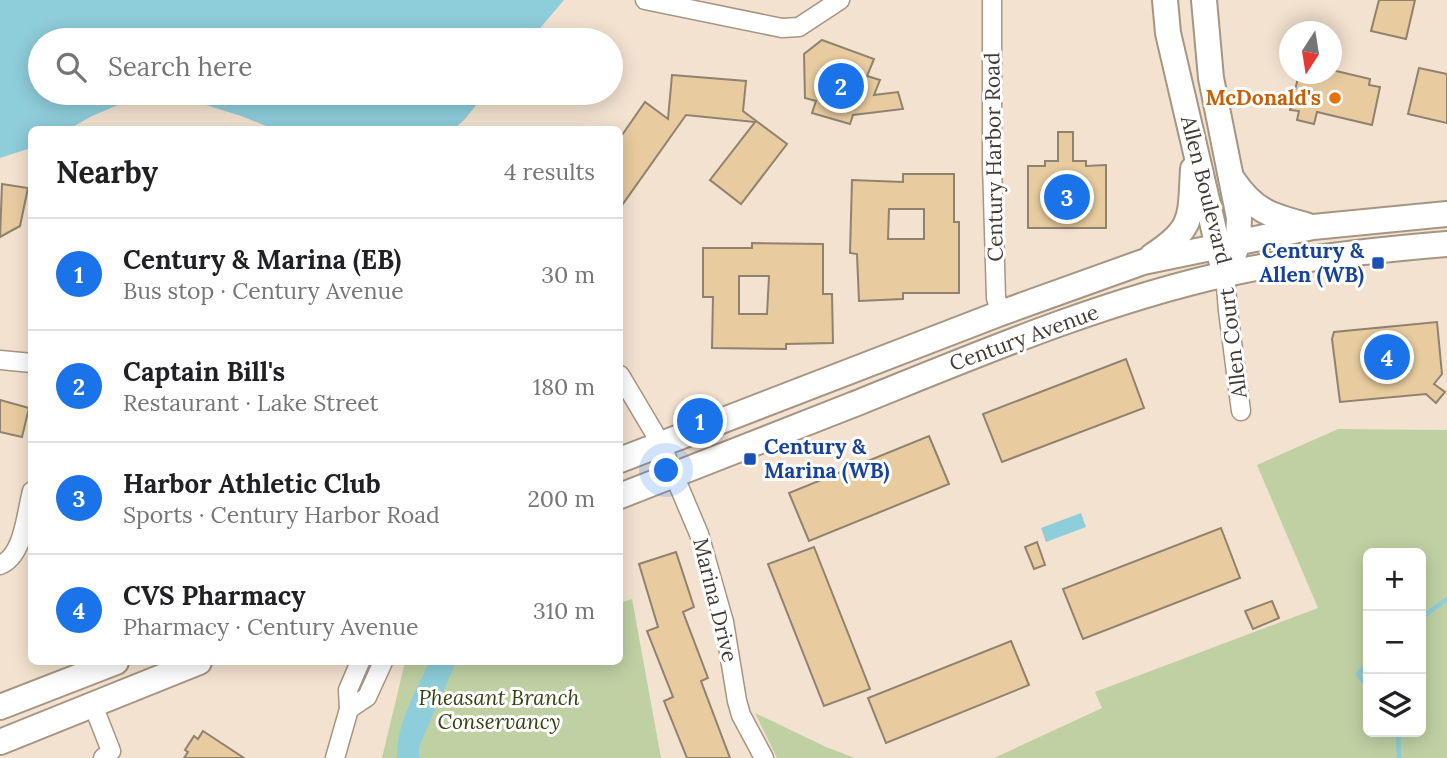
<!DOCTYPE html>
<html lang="en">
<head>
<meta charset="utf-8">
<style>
  body { margin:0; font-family:Lora,serif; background:#f2f2f2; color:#202124 }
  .controls { position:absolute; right:21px; bottom:21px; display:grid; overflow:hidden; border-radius:10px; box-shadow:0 4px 18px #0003 }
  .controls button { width:63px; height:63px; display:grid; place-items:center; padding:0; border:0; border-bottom:2px solid #e0e0e0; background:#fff; color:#202124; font:35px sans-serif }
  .compass { position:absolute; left:1279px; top:21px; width:63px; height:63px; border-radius:50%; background:#fff; box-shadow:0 4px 18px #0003; rotate:192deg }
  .you { position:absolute; left:667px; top:471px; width:24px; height:24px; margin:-18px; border:5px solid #fff; border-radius:50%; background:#1a73e8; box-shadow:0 0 0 10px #1a73e833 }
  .badge { display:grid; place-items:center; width:46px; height:46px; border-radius:50%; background:#1a73e8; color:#fff; font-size:23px; font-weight:700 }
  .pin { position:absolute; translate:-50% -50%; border:4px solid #fff; box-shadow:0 2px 7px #0006 }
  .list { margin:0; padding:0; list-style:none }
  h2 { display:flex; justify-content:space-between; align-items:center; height:91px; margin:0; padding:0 28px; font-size:30px }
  h2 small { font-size:23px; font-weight:400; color:#757577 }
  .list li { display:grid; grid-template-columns:46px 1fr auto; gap:21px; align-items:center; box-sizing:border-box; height:112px; padding:0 28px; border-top:2px solid #e0e0e0 }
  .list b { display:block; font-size:26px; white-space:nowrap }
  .list p { margin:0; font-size:23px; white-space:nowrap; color:#757577 }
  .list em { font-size:23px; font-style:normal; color:#757577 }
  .icon { flex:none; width:38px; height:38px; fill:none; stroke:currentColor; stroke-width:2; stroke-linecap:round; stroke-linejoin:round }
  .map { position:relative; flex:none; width:1447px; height:758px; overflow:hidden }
  .search { position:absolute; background:#fff; box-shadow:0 4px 18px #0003; left:28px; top:28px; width:595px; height:77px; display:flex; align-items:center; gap:18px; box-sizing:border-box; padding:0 24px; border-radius:38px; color:#757577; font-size:26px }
  .panel { position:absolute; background:#fff; box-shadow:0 4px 18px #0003; left:28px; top:126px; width:595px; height:539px; border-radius:10px }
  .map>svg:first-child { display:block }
  .green { fill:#bfd1a3; fill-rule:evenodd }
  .water { fill:#8ecdda }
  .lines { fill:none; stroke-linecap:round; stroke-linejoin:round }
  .stream { stroke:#8ecdda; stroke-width:4.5 }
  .building { fill:#e8cb9f; stroke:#8f826f; stroke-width:2; fill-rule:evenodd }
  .minor-casing { stroke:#a59583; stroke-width:21 }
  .secondary-casing { stroke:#a59583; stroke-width:28 }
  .minor { stroke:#fff; stroke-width:18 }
  .secondary { stroke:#fff; stroke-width:24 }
  .food-dot { fill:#e8710a; stroke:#fff; stroke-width:2.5 }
  .transit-dot { fill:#1a4fb4; stroke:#fff; stroke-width:2.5 }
  .labels { text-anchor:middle; stroke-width:6; stroke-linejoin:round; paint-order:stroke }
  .food-label { font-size:21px; font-weight:bold; fill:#c56008; stroke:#fff; text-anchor:end }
  .street-label { font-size:21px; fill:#413a33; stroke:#fff }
  .transit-label { font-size:21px; font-weight:bold; fill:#164399; stroke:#fff; text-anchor:end }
  .park-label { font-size:21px; font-style:italic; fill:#33420e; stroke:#fff }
</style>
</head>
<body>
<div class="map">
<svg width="1447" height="758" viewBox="0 0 1447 758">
  <rect width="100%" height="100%" fill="#f3e2cf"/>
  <g class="green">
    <path d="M 1338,429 L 1447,430 L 1447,758 L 994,758 L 1102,708 L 1095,692 L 1318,608 L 1257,465 ZM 1368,553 L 1421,553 L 1421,732 L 1368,732 Z"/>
    <path d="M 632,599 L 661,758 L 382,758 L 405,662 L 620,662 L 620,603 Z"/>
    <path d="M 755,713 L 826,747 L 855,758 L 777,758 Z"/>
  </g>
  <g class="water">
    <path d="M 0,0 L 564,0 L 530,40 L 40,40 L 40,93 L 486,93 L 465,119 L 453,130 L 274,129 L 241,116 L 184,98 L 163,101 L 144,94 L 92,116 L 69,129 L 32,130 L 31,148 L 0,158 Z"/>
    <path d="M 1081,513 L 1086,527 L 1046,542 L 1041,528 Z"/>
    <path d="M 429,662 L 456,662 L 419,747 L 419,758 L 397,758 C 396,724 416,692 429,662 Z"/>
  </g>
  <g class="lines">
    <g class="stream">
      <path d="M 1421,618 L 1447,599"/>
      <path d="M 1368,664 L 1358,674 L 1368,688"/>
      <path d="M 1398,732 L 1399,758"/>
    </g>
  </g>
  <g class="building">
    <path d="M 1379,0 L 1415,0 L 1406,39 L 1371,31 Z"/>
    <path d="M 822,40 L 874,59 L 867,76 L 880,80 L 874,95 L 898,92 L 903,109 L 853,115 L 850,124 L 812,113 L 816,101 L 805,98 L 804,54 Z"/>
    <path d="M 1419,68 L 1447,74 L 1447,123 L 1408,114 Z"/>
    <path d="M 1332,70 L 1370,79 L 1369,85 L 1380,87 L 1372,125 L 1317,112 L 1314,124 L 1297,120 L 1299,111 L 1290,110 L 1299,74 L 1332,74 Z"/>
    <path d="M 672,75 L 746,81 L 743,111 L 787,144 L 741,204 L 710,180 L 755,122 L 686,115 L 620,208 L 620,138 L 645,102 L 668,119 Z"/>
    <path d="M 1058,132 L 1073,132 L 1073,161 L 1086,161 L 1086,166 L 1106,165 L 1106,228 L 1028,228 L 1028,166 L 1045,166 L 1045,161 L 1058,161 Z"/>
    <path d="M 903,174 L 954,174 L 954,222 L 959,222 L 959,293 L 903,293 L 903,299 L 859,301 L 857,254 L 850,253 L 852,180 L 903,182 ZM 889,209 L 924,209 L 924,239 L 888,239 Z"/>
    <path d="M 2,184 L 28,188 L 20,226 L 0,237 Z"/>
    <path d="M 752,243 L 823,244 L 823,294 L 832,294 L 833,343 L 786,344 L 786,349 L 712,348 L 713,297 L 703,297 L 703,248 L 752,248 ZM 739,276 L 769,276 L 767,314 L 739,314 Z"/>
    <path d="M 1437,322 L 1442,374 L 1434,384 L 1445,392 L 1436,403 L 1426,394 L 1340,402 L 1332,339 L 1334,332 Z"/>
    <path d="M 1126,359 L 1144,408 L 1002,462 L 983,414 Z"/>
    <path d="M 0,400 L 29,408 L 22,437 L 0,432 Z"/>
    <path d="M 929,436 L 949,484 L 809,541 L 789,493 Z"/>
    <path d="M 1221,528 L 1240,578 L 1083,639 L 1063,589 Z"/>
    <path d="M 1037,542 L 1045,565 L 1034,569 L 1025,547 Z"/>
    <path d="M 814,547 L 870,689 L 824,706 L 768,564 Z"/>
    <path d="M 676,552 L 694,607 L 683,612 L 708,678 L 701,681 L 730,758 L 687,758 L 664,701 L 673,697 L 647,631 L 658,627 L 639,564 Z"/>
    <path d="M 1272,601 L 1279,618 L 1253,629 L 1245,611 Z"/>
    <path d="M 1011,641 L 1029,685 L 886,743 L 868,698 Z"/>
    <path d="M 203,731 L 244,758 L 184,758 L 188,752 L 185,750 L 194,736 L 198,739 Z"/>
  </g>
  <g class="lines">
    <defs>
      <g id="minor">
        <path d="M 645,0 L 782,28 L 799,27 L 840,0"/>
        <path d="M 992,0 L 992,164 L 996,298 L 1001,313"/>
        <path d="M 1225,274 L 1228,311 L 1241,411"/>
        <path d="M 0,360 L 32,363"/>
        <path d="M 620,375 L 661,444 L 699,534 L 724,622 L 737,701 L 741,715 L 764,758"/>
        <path d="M 0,565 C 24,556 26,513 32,491"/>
        <path d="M 93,705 L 111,751 L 103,758"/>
        <path d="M 349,709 L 367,697 L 383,662"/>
        <path d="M 335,758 L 349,709 L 348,690 L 360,662"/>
      </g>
      <g id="secondary">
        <path d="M 1165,0 L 1168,33 L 1221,260"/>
        <path d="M 1204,0 L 1211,78 L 1239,218 L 1238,242 L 1234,254"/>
        <path d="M 1233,180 C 1254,211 1271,216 1306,225"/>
        <path d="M 1152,256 C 1195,228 1190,217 1193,169"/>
        <path d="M 620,460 L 1001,313 L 1143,262 L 1313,227 L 1447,214"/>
        <path d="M 620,496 C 697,466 774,436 852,405 C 974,356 1097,303 1226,274 C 1299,258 1373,250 1447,244"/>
        <path d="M 0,707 L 116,662"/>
        <path d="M 0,742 L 199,662"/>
      </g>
    </defs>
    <use href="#minor" class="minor-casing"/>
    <use href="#secondary" class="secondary-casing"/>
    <use href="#minor" class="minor"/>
    <use href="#secondary" class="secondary"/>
  </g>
  <circle class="food-dot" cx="1335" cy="98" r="7"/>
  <g class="transit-dot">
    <rect x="1371" y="256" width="14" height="14" rx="3.5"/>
    <rect x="743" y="452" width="14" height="14" rx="3.5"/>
  </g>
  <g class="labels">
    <g class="food-label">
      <text x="1321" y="105">McDonald's</text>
    </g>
    <g class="street-label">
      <text transform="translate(994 157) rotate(-91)" y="7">Century Harbor Road</text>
      <text transform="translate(1206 190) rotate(76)" y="7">Allen Boulevard</text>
      <text transform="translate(1024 338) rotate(-20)" y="7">Century Avenue</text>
      <text transform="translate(1233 343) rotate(-97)" y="7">Allen Court</text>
      <text transform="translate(715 600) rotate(76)" y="7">Marina Drive</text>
    </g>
    <g class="transit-label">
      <text x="1364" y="258">Century &amp;<tspan x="1364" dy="24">Allen (WB)</tspan></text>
      <text x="764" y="454" text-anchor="start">Century &amp;<tspan x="764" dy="24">Marina (WB)</tspan></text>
    </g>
    <g class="park-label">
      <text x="499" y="705">Pheasant Branch<tspan x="499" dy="24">Conservancy</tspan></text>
    </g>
  </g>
</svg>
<div class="controls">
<button>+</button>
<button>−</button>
<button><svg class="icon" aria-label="layers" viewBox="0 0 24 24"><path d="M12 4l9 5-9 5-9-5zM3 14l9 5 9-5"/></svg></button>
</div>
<svg class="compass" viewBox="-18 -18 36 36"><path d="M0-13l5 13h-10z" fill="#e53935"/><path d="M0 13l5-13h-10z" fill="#757577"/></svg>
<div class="you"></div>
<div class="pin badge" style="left:700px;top:421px">1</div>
<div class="pin badge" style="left:841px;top:86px">2</div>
<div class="pin badge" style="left:1067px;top:197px">3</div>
<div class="pin badge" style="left:1387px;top:357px">4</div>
<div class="search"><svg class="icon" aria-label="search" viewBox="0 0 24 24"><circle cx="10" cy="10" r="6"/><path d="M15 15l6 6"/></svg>Search here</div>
<section class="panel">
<h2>Nearby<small>4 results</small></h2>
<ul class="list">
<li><span class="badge">1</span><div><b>Century &amp; Marina (EB)</b><p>Bus stop · Century Avenue</p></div><em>30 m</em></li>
<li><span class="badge">2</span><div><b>Captain Bill's</b><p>Restaurant · Lake Street</p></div><em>180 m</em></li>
<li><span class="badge">3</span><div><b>Harbor Athletic Club</b><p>Sports · Century Harbor Road</p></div><em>200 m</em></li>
<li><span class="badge">4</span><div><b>CVS Pharmacy</b><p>Pharmacy · Century Avenue</p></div><em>310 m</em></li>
</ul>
</section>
</div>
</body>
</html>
